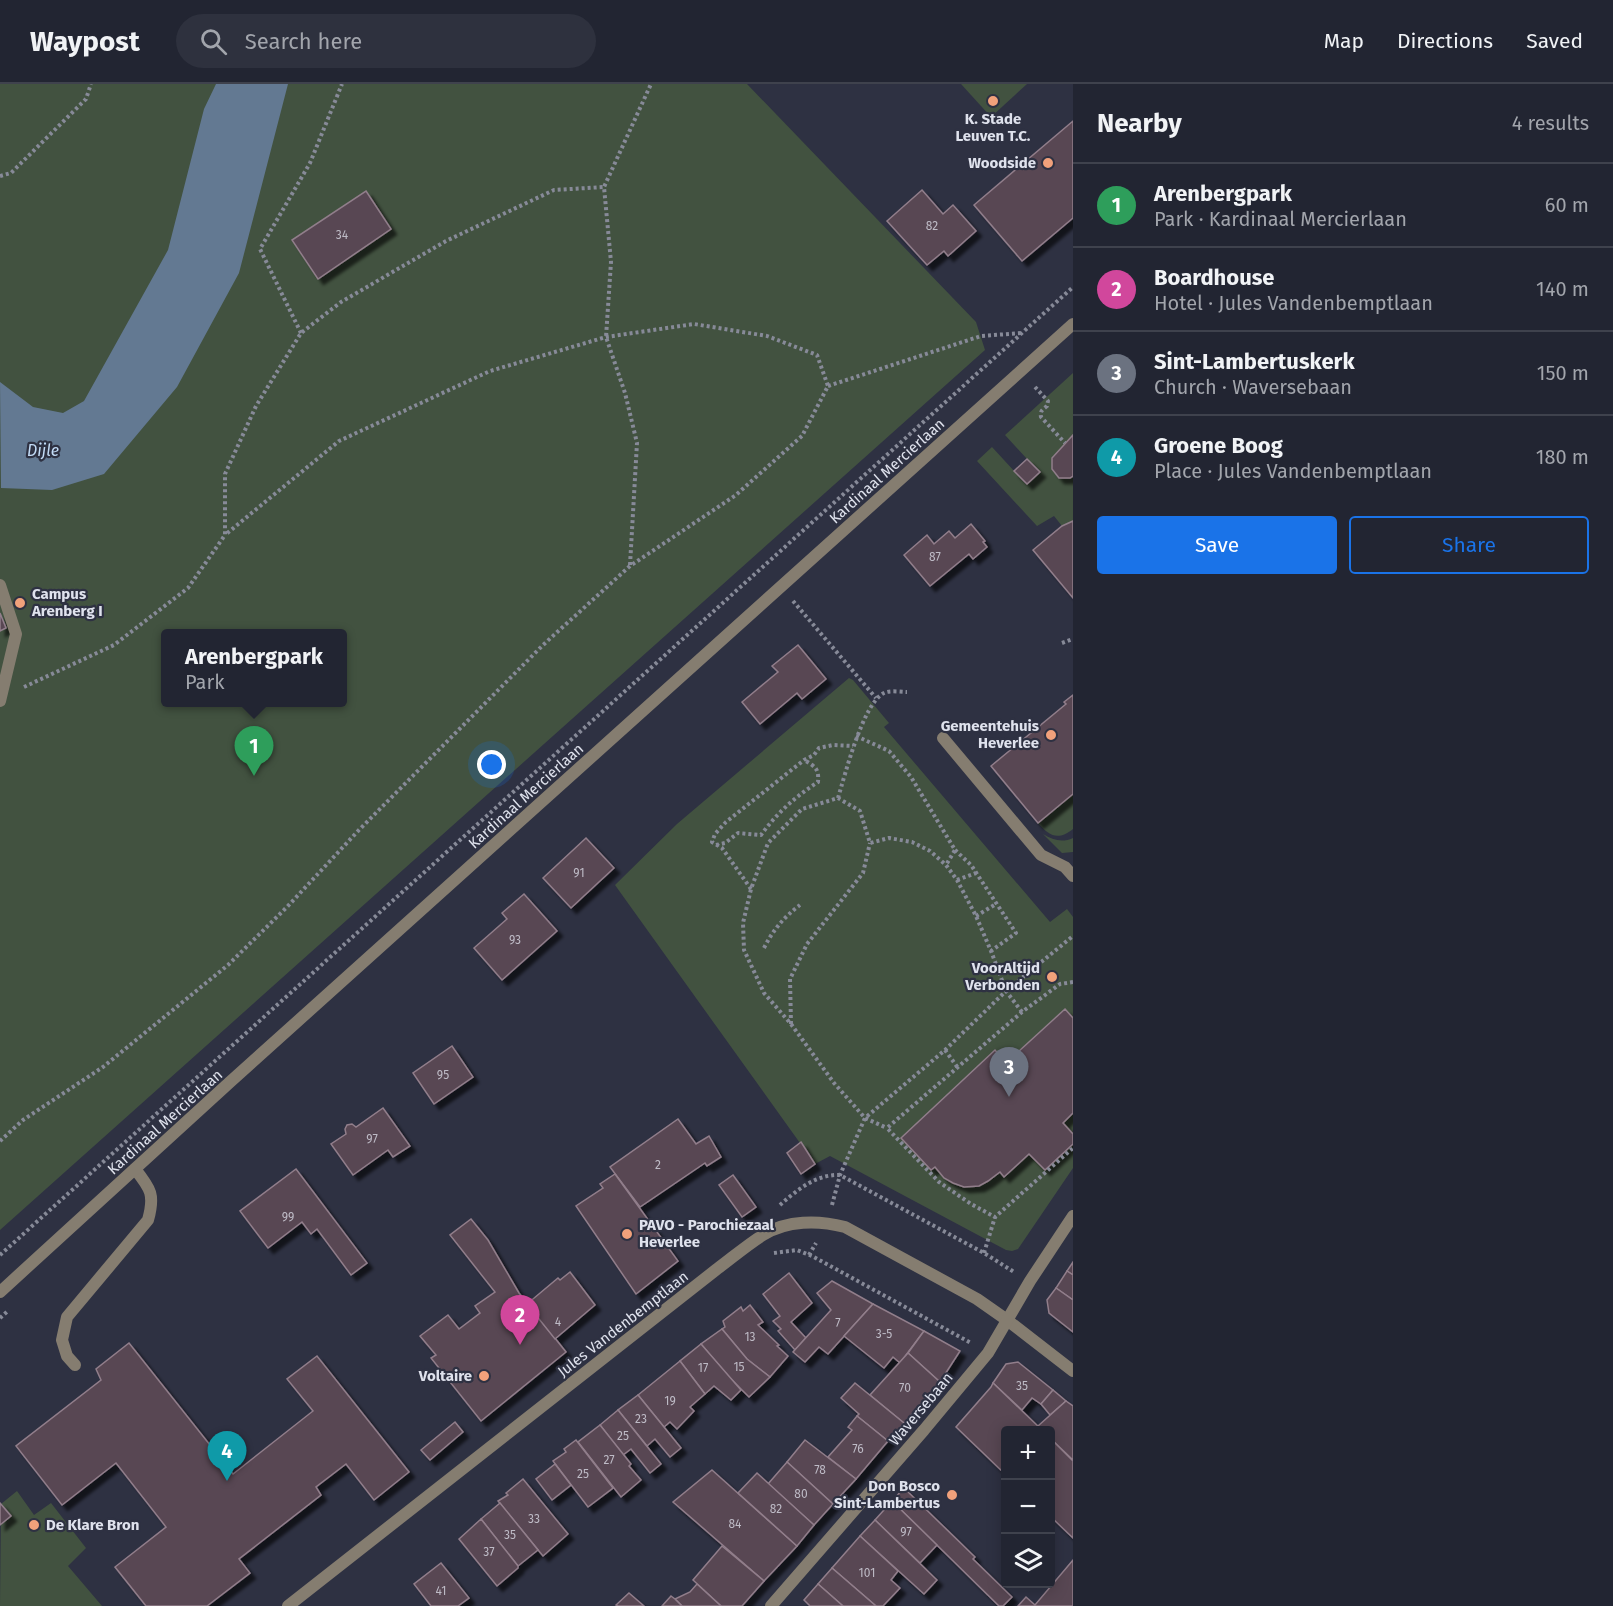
<!DOCTYPE html>
<html lang="en">
<head>
<meta charset="utf-8">
<style>
  body { margin:0; font-family:"Fira Sans",sans-serif; background:#2e313e; color:#f1f3f6 }
  .controls { position:absolute; right:18px; bottom:18px; display:grid; overflow:hidden; border-radius:6px; box-shadow:0 3px 15px #0003 }
  .controls button { width:54px; height:54px; display:grid; place-items:center; padding:0; border:0; border-bottom:2px solid #3f424d; background:#222532; color:#f1f3f6; font:30px sans-serif }
  .you { position:absolute; left:492px; top:681px; width:21px; height:21px; margin:-15px; border:4px solid #fff; border-radius:50%; background:#1a73e8; box-shadow:0 0 0 9px #1a73e833 }
  .badge { display:grid; place-items:center; width:39px; height:39px; border-radius:50%; background:#1a73e8; color:#fff; font-size:20px; font-weight:700 }
  .pin { position:absolute; translate:-50% -50px; filter:drop-shadow(0 2px 3px #0008) }
  .pin::after { content:''; position:absolute; top:32px; width:21px; height:18px; background:inherit; clip-path:polygon(0 0,100% 0,50% 100%) }
  .popup { position:absolute; left:161px; top:545px; width:186px; height:78px; box-sizing:border-box; display:grid; place-content:center; border-radius:6px; background:#222532; filter:drop-shadow(0 2px 4px #0005); font-size:20px; white-space:nowrap; color:#a2a5ac }
  .popup b { font-size:22px; color:#f1f3f6 }
  .popup::after { content:''; position:absolute; left:50%; top:100%; margin-left:-12px; border:12px solid transparent; border-top-color:#222532 }
  .list { margin:0; padding:0; list-style:none }
  h2 { display:flex; justify-content:space-between; align-items:center; height:78px; margin:0; padding:0 24px; font-size:26px }
  h2 small { font-size:20px; font-weight:400; color:#a2a5ac }
  .list li { display:grid; grid-template-columns:39px 1fr auto; gap:18px; align-items:center; box-sizing:border-box; height:84px; padding:0 24px; border-top:2px solid #3f424d }
  .list b { display:block; font-size:22px; white-space:nowrap }
  .list p { margin:0; font-size:20px; white-space:nowrap; color:#a2a5ac }
  .list em { font-size:20px; font-style:normal; color:#a2a5ac }
  .actions { display:flex; gap:12px; padding:18px 24px }
  .actions a { flex:1; padding:14px 0; border:2px solid #1a73e8; border-radius:6px; text-align:center; font-size:21px; color:#1a73e8 }
  .actions .main { background:#1a73e8; color:#fff }
  .icon { flex:none; width:33px; height:33px; fill:none; stroke:currentColor; stroke-width:2; stroke-linecap:round; stroke-linejoin:round }
  .map { position:relative; flex:none; width:1073px; height:1522px; overflow:hidden }
  header { display:flex; align-items:center; gap:36px; box-sizing:border-box; height:84px; padding:0 30px; background:#222532; border-bottom:2px solid #3f424d }
  header strong { font-size:28px }
  nav { display:flex; gap:33px; margin-inline-start:auto; font-size:21px }
  .search { width:420px; height:54px; background:#2e313e; display:flex; align-items:center; gap:15px; box-sizing:border-box; padding:0 21px; border-radius:33px; color:#a2a5ac; font-size:22px }
  main { display:flex }
  aside { flex:1; background:#222532 }
  .map>svg:first-child { display:block }
  .green { fill:#425240; fill-rule:evenodd }
  .water { fill:#637992 }
  .building { fill:#594753; stroke:#917e8b; stroke-width:1.5; filter:url(#shadow) }
  .lines { fill:none; stroke-linecap:round; stroke-linejoin:round }
  .path { stroke:#878a98; stroke-width:4; stroke-dasharray:3 3; stroke-linecap:butt }
  .service { stroke:#857d70; stroke-width:12 }
  .minor { stroke:#857d70; stroke-width:12 }
  .poi-dot { fill:#f1a17b; stroke:#2e3142; stroke-width:2 }
  .labels { text-anchor:middle; stroke-width:4.5; stroke-linejoin:round; paint-order:stroke }
  .number-label { font-size:12px; fill:#bebbc6 }
  .poi-label { font-size:15px; font-weight:bold; fill:#dfe2ed; stroke:#2e3142; text-anchor:end }
  .street-label { font-size:15px; fill:#dfe2ed; stroke:#2e3142 }
  .water-label { font-size:16px; font-style:italic; fill:#c3dcf7; stroke:#2e3142 }
</style>
</head>
<body>
<header>
<strong>Waypost</strong>
<div class="search"><svg class="icon" aria-label="search" viewBox="0 0 24 24"><circle cx="10" cy="10" r="6"/><path d="M15 15l6 6"/></svg>Search here</div>
<nav><a>Map</a><a>Directions</a><a>Saved</a></nav>
</header>
<main>
<div class="map">
<svg width="1073" height="1522" viewBox="0 0 1073 1522">
  <defs>
    <filter id="shadow"><feDropShadow dx="5.5" dy="5.5" stdDeviation="1.5" flood-color="#0009"/></filter>
  </defs>
  <rect width="100%" height="100%" fill="#2e3142"/>
  <g class="green">
    <path d="M 0,0 L 747,0 L 976,238 L 985,266 L 0,1146 ZM 166,550 L 342,550 L 342,618 L 166,618 Z"/>
    <path d="M 961,0 L 1027,0 L 991,33 Z"/>
    <path d="M 1073,289 L 1073,351 L 1052,374 L 1052,385 L 1059,394 L 1070,394 L 1073,392 L 1073,437 L 1062,442 L 1054,432 L 1037,442 L 977,377 L 992,363 L 1026,400 L 1039,388 L 1005,351 Z"/>
    <path d="M 849,594 L 853,596 L 889,639 L 884,643 L 1050,838 L 1067,825 L 1073,833 L 1073,1084 L 1018,1165 L 1012,1167 L 1006,1166 L 830,1072 L 815,1080 L 615,801 L 677,740 Z"/>
    <path d="M 1073,710 L 1073,745 C 1058,757 1049,752 1038,739 Z"/>
    <path d="M 1043,750 C 1053,756 1062,759 1073,754 L 1073,768 L 1062,769 Z"/>
    <path d="M 17,1407 L 34,1431 L 51,1419 L 86,1464 L 68,1482 L 102,1522 L 0,1522 L 1,1420 Z"/>
  </g>
  <path class="water" d="M 216,0 L 288,0 L 239,189 L 177,303 L 104,390 L 52,406 L 1,404 L 0,298 L 33,323 L 63,329 L 84,317 L 168,166 L 204,25 Z"/>
  <g class="building">
    <path d="M 1073,37 L 1073,134 L 1022,177 L 974,121 Z"/>
    <path d="M 922,106 L 943,130 L 953,121 L 976,147 L 948,172 L 944,167 L 927,181 L 887,137 Z"/>
    <path d="M 366,107 L 391,145 L 318,195 L 292,156 Z"/>
    <path d="M 1073,351 L 1073,392 L 1070,394 L 1059,394 L 1052,385 L 1052,374 Z"/>
    <path d="M 1027,375 L 1040,388 L 1027,400 L 1014,387 Z"/>
    <path d="M 1073,437 L 1073,514 L 1033,466 L 1062,442 Z"/>
    <path d="M 971,440 L 985,457 L 983,458 L 987,463 L 973,475 L 969,470 L 930,502 L 904,471 L 927,451 L 934,460 L 949,447 L 955,454 Z"/>
    <path d="M 0,529 L 6,544 L 0,547 Z"/>
    <path d="M 798,561 L 826,595 L 802,615 L 797,609 L 760,640 L 742,618 L 778,588 L 772,582 Z"/>
    <path d="M 1073,611 L 1073,710 L 1038,739 L 991,682 L 1066,620 L 1064,618 Z"/>
    <path d="M 586,754 L 614,784 L 571,824 L 543,794 Z"/>
    <path d="M 524,810 L 557,847 L 502,896 L 474,864 L 507,835 L 502,829 Z"/>
    <path d="M 1065,925 L 1073,934 L 1073,1029 L 1063,1039 L 1073,1050 L 1073,1060 L 1045,1086 L 1029,1070 L 1004,1093 L 1000,1088 L 988,1097 L 979,1102 L 964,1103 L 953,1099 L 944,1094 L 935,1083 L 931,1086 L 901,1054 L 995,966 L 1006,979 Z"/>
    <path d="M 452,962 L 473,993 L 434,1020 L 413,989 Z"/>
    <path d="M 383,1024 L 410,1062 L 393,1073 L 388,1066 L 353,1091 L 331,1060 L 346,1050 L 345,1045 L 347,1041 L 352,1040 L 356,1043 Z"/>
    <path d="M 678,1035 L 696,1060 L 709,1052 L 721,1073 L 707,1082 L 705,1079 L 640,1123 L 610,1083 Z"/>
    <path d="M 801,1058 L 815,1080 L 801,1090 L 787,1069 Z"/>
    <path d="M 296,1085 L 367,1179 L 351,1191 L 317,1145 L 311,1150 L 302,1138 L 268,1164 L 240,1127 Z"/>
    <path d="M 615,1090 L 678,1177 L 636,1210 L 576,1122 L 603,1104 L 600,1100 Z"/>
    <path d="M 733,1091 L 756,1123 L 742,1133 L 719,1101 Z"/>
    <path d="M 471,1135 L 488,1156 L 519,1209 L 566,1268 L 481,1337 L 431,1274 L 436,1271 L 420,1252 L 448,1231 L 459,1245 L 480,1229 L 475,1222 L 495,1208 L 450,1151 Z"/>
    <path d="M 1073,1178 L 1073,1191 L 1067,1187 Z"/>
    <path d="M 1067,1187 L 1073,1191 L 1073,1216 L 1056,1204 Z"/>
    <path d="M 570,1188 L 595,1221 L 555,1255 L 527,1220 L 558,1194 L 560,1196 Z"/>
    <path d="M 789,1189 L 812,1219 L 791,1238 L 806,1254 L 795,1266 L 778,1247 L 781,1245 L 773,1237 L 780,1232 L 763,1210 Z"/>
    <path d="M 832,1197 L 873,1220 L 828,1270 L 819,1263 L 805,1278 L 793,1268 L 831,1226 L 817,1209 Z"/>
    <path d="M 1056,1204 L 1073,1216 L 1073,1248 L 1049,1229 L 1047,1216 Z"/>
    <path d="M 873,1220 L 924,1247 L 900,1279 L 893,1273 L 884,1284 L 844,1252 Z"/>
    <path d="M 750,1221 L 763,1238 L 758,1241 L 779,1261 L 777,1262 L 788,1272 L 770,1293 L 747,1275 L 722,1245 L 725,1243 L 723,1237 L 741,1223 L 743,1227 Z"/>
    <path d="M 722,1245 L 747,1275 L 770,1293 L 749,1313 L 727,1291 L 701,1260 Z"/>
    <path d="M 924,1247 L 960,1267 L 940,1298 L 908,1269 Z"/>
    <path d="M 129,1259 L 233,1390 L 313,1327 L 287,1295 L 317,1272 L 409,1388 L 374,1416 L 346,1380 L 316,1403 L 321,1411 L 239,1475 L 250,1489 L 207,1522 L 146,1522 L 115,1483 L 166,1443 L 116,1379 L 62,1421 L 16,1362 L 101,1296 L 96,1285 Z"/>
    <path d="M 701,1260 L 741,1306 L 731,1316 L 714,1302 L 705,1310 L 680,1277 Z"/>
    <path d="M 908,1269 L 940,1298 L 904,1339 L 870,1311 Z"/>
    <path d="M 680,1277 L 705,1310 L 690,1323 L 694,1327 L 677,1345 L 670,1338 L 664,1343 L 638,1311 Z"/>
    <path d="M 1018,1278 L 1053,1306 L 1041,1320 L 1032,1314 L 1022,1326 L 993,1299 L 1006,1280 Z"/>
    <path d="M 855,1299 L 904,1339 L 888,1357 L 857,1332 L 859,1330 L 841,1314 Z"/>
    <path d="M 993,1299 L 1042,1346 L 1005,1346 L 1005,1390 L 956,1343 L 991,1303 Z"/>
    <path d="M 1053,1306 L 1066,1317 L 1050,1331 L 1041,1320 Z"/>
    <path d="M 638,1311 L 681,1364 L 670,1373 L 655,1355 L 647,1362 L 618,1326 Z"/>
    <path d="M 1066,1317 L 1073,1322 L 1073,1376 L 1050,1354 L 1050,1346 L 1042,1346 L 1038,1342 Z"/>
    <path d="M 618,1326 L 661,1380 L 650,1389 L 631,1365 L 623,1371 L 600,1341 Z"/>
    <path d="M 857,1332 L 888,1357 L 856,1395 L 828,1373 L 852,1346 L 848,1343 Z"/>
    <path d="M 455,1338 L 463,1348 L 430,1376 L 421,1366 Z"/>
    <path d="M 600,1341 L 631,1380 L 629,1382 L 641,1396 L 621,1413 L 578,1358 Z"/>
    <path d="M 1050,1354 L 1073,1377 L 1073,1454 L 1050,1432 Z"/>
    <path d="M 576,1356 L 613,1404 L 588,1423 L 553,1377 L 566,1368 L 564,1365 Z"/>
    <path d="M 805,1356 L 856,1395 L 833,1420 L 787,1378 Z"/>
    <path d="M 787,1378 L 833,1420 L 814,1441 L 768,1400 Z"/>
    <path d="M 555,1380 L 571,1401 L 552,1416 L 536,1395 Z"/>
    <path d="M 712,1386 L 797,1462 L 764,1497 L 673,1418 Z"/>
    <path d="M 757,1389 L 814,1441 L 797,1462 L 738,1409 Z"/>
    <path d="M 523,1395 L 568,1450 L 543,1472 L 498,1417 L 508,1411 L 506,1409 Z"/>
    <path d="M 904,1404 L 975,1473 L 973,1475 L 1012,1513 L 1003,1522 L 999,1522 L 892,1417 Z"/>
    <path d="M 892,1417 L 937,1461 L 920,1479 L 875,1436 Z"/>
    <path d="M 0,1419 L 11,1432 L 0,1441 Z"/>
    <path d="M 500,1419 L 538,1466 L 518,1482 L 481,1435 Z"/>
    <path d="M 481,1435 L 518,1482 L 518,1484 L 497,1502 L 459,1455 Z"/>
    <path d="M 875,1436 L 937,1496 L 924,1510 L 860,1452 Z"/>
    <path d="M 860,1452 L 898,1487 L 891,1496 L 900,1504 L 883,1522 L 876,1522 L 832,1484 Z"/>
    <path d="M 722,1462 L 764,1497 L 742,1522 L 721,1522 L 693,1496 Z"/>
    <path d="M 1073,1476 L 1073,1522 L 1018,1522 L 1026,1513 L 1035,1521 Z"/>
    <path d="M 441,1479 L 469,1514 L 458,1522 L 431,1522 L 414,1500 Z"/>
    <path d="M 832,1484 L 876,1522 L 843,1522 L 818,1500 Z"/>
    <path d="M 697,1500 L 721,1522 L 682,1522 L 675,1515 L 690,1508 Z"/>
    <path d="M 818,1500 L 843,1522 L 810,1522 L 804,1516 Z"/>
    <path d="M 629,1509 L 644,1522 L 618,1522 L 616,1521 Z"/>
    <path d="M 671,1512 L 675,1515 L 682,1522 L 662,1522 Z"/>
  </g>
  <g class="lines">
    <g class="path">
      <path d="M 0,92 L 11,89 L 86,15 L 91,0"/>
      <path d="M 301,249 L 260,165 L 310,79 L 342,0"/>
      <path d="M 828,302 L 981,252 L 1022,249"/>
      <path d="M 1035,303 L 1048,317 L 1047,322 C 1042,326 1040,327 1041,333 L 1065,359"/>
      <path d="M 630,481 L 637,359 L 625,309 L 606,253 L 611,178 L 604,103 L 651,0"/>
      <path d="M 793,517 L 876,614"/>
      <path d="M 1062,559 L 1073,555"/>
      <path d="M 24,603 L 114,561 L 188,504 L 225,451 L 225,390 L 256,322 L 301,249 L 341,218 L 446,157 L 554,106 L 604,103"/>
      <path d="M 856,652 L 889,667 L 911,693 L 955,766 L 946,781"/>
      <path d="M 838,714 C 845,691 863,619 884,609 C 890,606 900,608 907,608"/>
      <path d="M 716,761 L 725,759 L 738,749 L 761,751 C 776,730 796,712 818,698 C 819,685 816,683 804,676"/>
      <path d="M 955,766 L 971,781 L 1016,849 L 991,867"/>
      <path d="M 957,796 L 976,789"/>
      <path d="M 751,805 L 722,764 L 712,758 L 715,750 L 726,738 L 804,676 L 814,671 L 819,664 L 833,661 L 853,662"/>
      <path d="M 976,832 L 996,820"/>
      <path d="M 764,864 C 773,846 784,833 800,821"/>
      <path d="M 1073,898 L 1060,900 L 1022,928 L 887,1044 L 939,1098 L 971,1120 L 995,1133 L 1073,1064"/>
      <path d="M 1022,928 L 1006,907 L 1073,852"/>
      <path d="M 791,940 L 790,895 L 807,860 L 863,789 L 870,759"/>
      <path d="M 945,966 L 958,984"/>
      <path d="M 0,1057 L 23,1036 L 103,983 L 228,881 L 287,823 L 358,747 L 543,561 L 630,482 L 736,411 L 802,352 L 828,302 L 817,271 L 767,252 L 694,240 L 606,253 L 490,287 L 339,357 L 225,451"/>
      <path d="M 780,1121 C 797,1106 816,1090 840,1091 L 984,1169 L 1014,1188"/>
      <path d="M 832,1121 L 840,1091 L 865,1034 L 945,966 L 1006,907 L 991,867 L 976,832 L 957,796 L 946,781 L 930,767 L 912,758 L 889,754 L 870,759 L 860,727 L 838,714 L 802,725 L 768,759 L 751,805 L 743,839 L 744,866 L 764,909 L 791,940 L 834,999 L 865,1034 L 887,1044"/>
      <path d="M 774,1169 L 797,1166 L 812,1172 L 971,1259"/>
      <path d="M 984,1169 L 995,1133"/>
      <path d="M 0,1171 L 1073,203"/>
      <path d="M 809,1171 L 816,1159"/>
      <path d="M 0,1234 L 9,1226"/>
    </g>
    <path class="service" d="M 75,1281 L 67,1272 L 62,1256 L 67,1233 L 148,1136 C 155,1111 151,1105 135,1085"/>
    <g class="minor">
      <path d="M 0,501 L 16,550 L 0,617"/>
      <path d="M 943,654 L 1041,771 L 1065,783 L 1073,792"/>
      <path d="M 0,1208 L 230,998 L 1073,240"/>
      <path d="M 288,1522 L 717,1185 C 732,1174 747,1161 763,1151 C 787,1136 818,1136 845,1143 L 977,1215 L 1007,1236 L 1073,1287"/>
      <path d="M 771,1522 L 924,1346 L 988,1269 L 1030,1197 L 1073,1132"/>
    </g>
  </g>
  <g class="poi-dot">
    <circle cx="993" cy="17" r="6"/>
    <circle cx="1048" cy="79" r="6"/>
    <circle cx="20" cy="519" r="6"/>
    <circle cx="1051" cy="651" r="6"/>
    <circle cx="1052" cy="893" r="6"/>
    <circle cx="627" cy="1150" r="6"/>
    <circle cx="484" cy="1292" r="6"/>
    <circle cx="952" cy="1411" r="6"/>
    <circle cx="34" cy="1441" r="6"/>
  </g>
  <g class="labels">
    <g class="number-label">
      <text x="932" y="146">82</text>
      <text x="342" y="155">34</text>
      <text x="935" y="477">87</text>
      <text x="579" y="793">91</text>
      <text x="515" y="860">93</text>
      <text x="443" y="995">95</text>
      <text x="372" y="1059">97</text>
      <text x="658" y="1085">2</text>
      <text x="288" y="1137">99</text>
      <text x="558" y="1242">4</text>
      <text x="838" y="1243">7</text>
      <text x="884" y="1254">3-5</text>
      <text x="750" y="1257">13</text>
      <text x="739" y="1287">15</text>
      <text x="703" y="1288">17</text>
      <text x="1022" y="1306">35</text>
      <text x="905" y="1308">70</text>
      <text x="670" y="1321">19</text>
      <text x="641" y="1339">23</text>
      <text x="623" y="1356">25</text>
      <text x="858" y="1369">76</text>
      <text x="609" y="1380">27</text>
      <text x="820" y="1390">78</text>
      <text x="583" y="1394">25</text>
      <text x="801" y="1414">80</text>
      <text x="776" y="1429">82</text>
      <text x="534" y="1439">33</text>
      <text x="735" y="1444">84</text>
      <text x="906" y="1452">97</text>
      <text x="510" y="1455">35</text>
      <text x="489" y="1472">37</text>
      <text x="867" y="1493">101</text>
      <text x="441" y="1511">41</text>
    </g>
    <g class="poi-label">
      <text x="993" y="40" text-anchor="middle">K. Stade<tspan x="993" dy="17">Leuven T.C.</tspan></text>
      <text x="1036" y="84">Woodside</text>
      <text x="32" y="515" text-anchor="start">Campus<tspan x="32" dy="17">Arenberg I</tspan></text>
      <text x="1039" y="647">Gemeentehuis<tspan x="1039" dy="17">Heverlee</tspan></text>
      <text x="1040" y="889">VoorAltijd<tspan x="1040" dy="17">Verbonden</tspan></text>
      <text x="639" y="1146" text-anchor="start">PAVO - Parochiezaal<tspan x="639" dy="17">Heverlee</tspan></text>
      <text x="472" y="1297">Voltaire</text>
      <text x="940" y="1407">Don Bosco<tspan x="940" dy="17">Sint-Lambertus</tspan></text>
      <text x="46" y="1446" text-anchor="start">De Klare Bron</text>
    </g>
    <g class="street-label">
      <text transform="translate(887 387) rotate(-42)" y="5">Kardinaal Mercierlaan</text>
      <text transform="translate(526 712) rotate(-42)" y="5">Kardinaal Mercierlaan</text>
      <text transform="translate(165 1038) rotate(-42)" y="5">Kardinaal Mercierlaan</text>
      <text transform="translate(623 1240) rotate(-38)" y="5">Jules Vandenbemptlaan</text>
      <text transform="translate(921 1325) rotate(-50)" y="5">Waversebaan</text>
    </g>
    <g class="water-label">
      <text x="43" y="372">Dijle</text>
    </g>
  </g>
</svg>
<div class="controls">
<button>+</button>
<button>−</button>
<button><svg class="icon" aria-label="layers" viewBox="0 0 24 24"><path d="M12 4l9 5-9 5-9-5zM3 14l9 5 9-5"/></svg></button>
</div>
<div class="you"></div>
<div class="pin badge" style="left:254px;top:692px;background:#2e9e5b">1</div>
<div class="popup"><b>Arenbergpark</b>Park</div>
<div class="pin badge" style="left:520px;top:1261px;background:#d1479c">2</div>
<div class="pin badge" style="left:1009px;top:1013px;background:#6b7280">3</div>
<div class="pin badge" style="left:227px;top:1397px;background:#0f9aa8">4</div>
</div>
<aside>
<h2>Nearby<small>4 results</small></h2>
<ul class="list">
<li><span class="badge" style="background:#2e9e5b">1</span><div><b>Arenbergpark</b><p>Park · Kardinaal Mercierlaan</p></div><em>60 m</em></li>
<li><span class="badge" style="background:#d1479c">2</span><div><b>Boardhouse</b><p>Hotel · Jules Vandenbemptlaan</p></div><em>140 m</em></li>
<li><span class="badge" style="background:#6b7280">3</span><div><b>Sint-Lambertuskerk</b><p>Church · Waversebaan</p></div><em>150 m</em></li>
<li><span class="badge" style="background:#0f9aa8">4</span><div><b>Groene Boog</b><p>Place · Jules Vandenbemptlaan</p></div><em>180 m</em></li>
</ul>
<div class="actions"><a class="main">Save</a><a>Share</a></div>
</aside>
</main>
</body>
</html>
